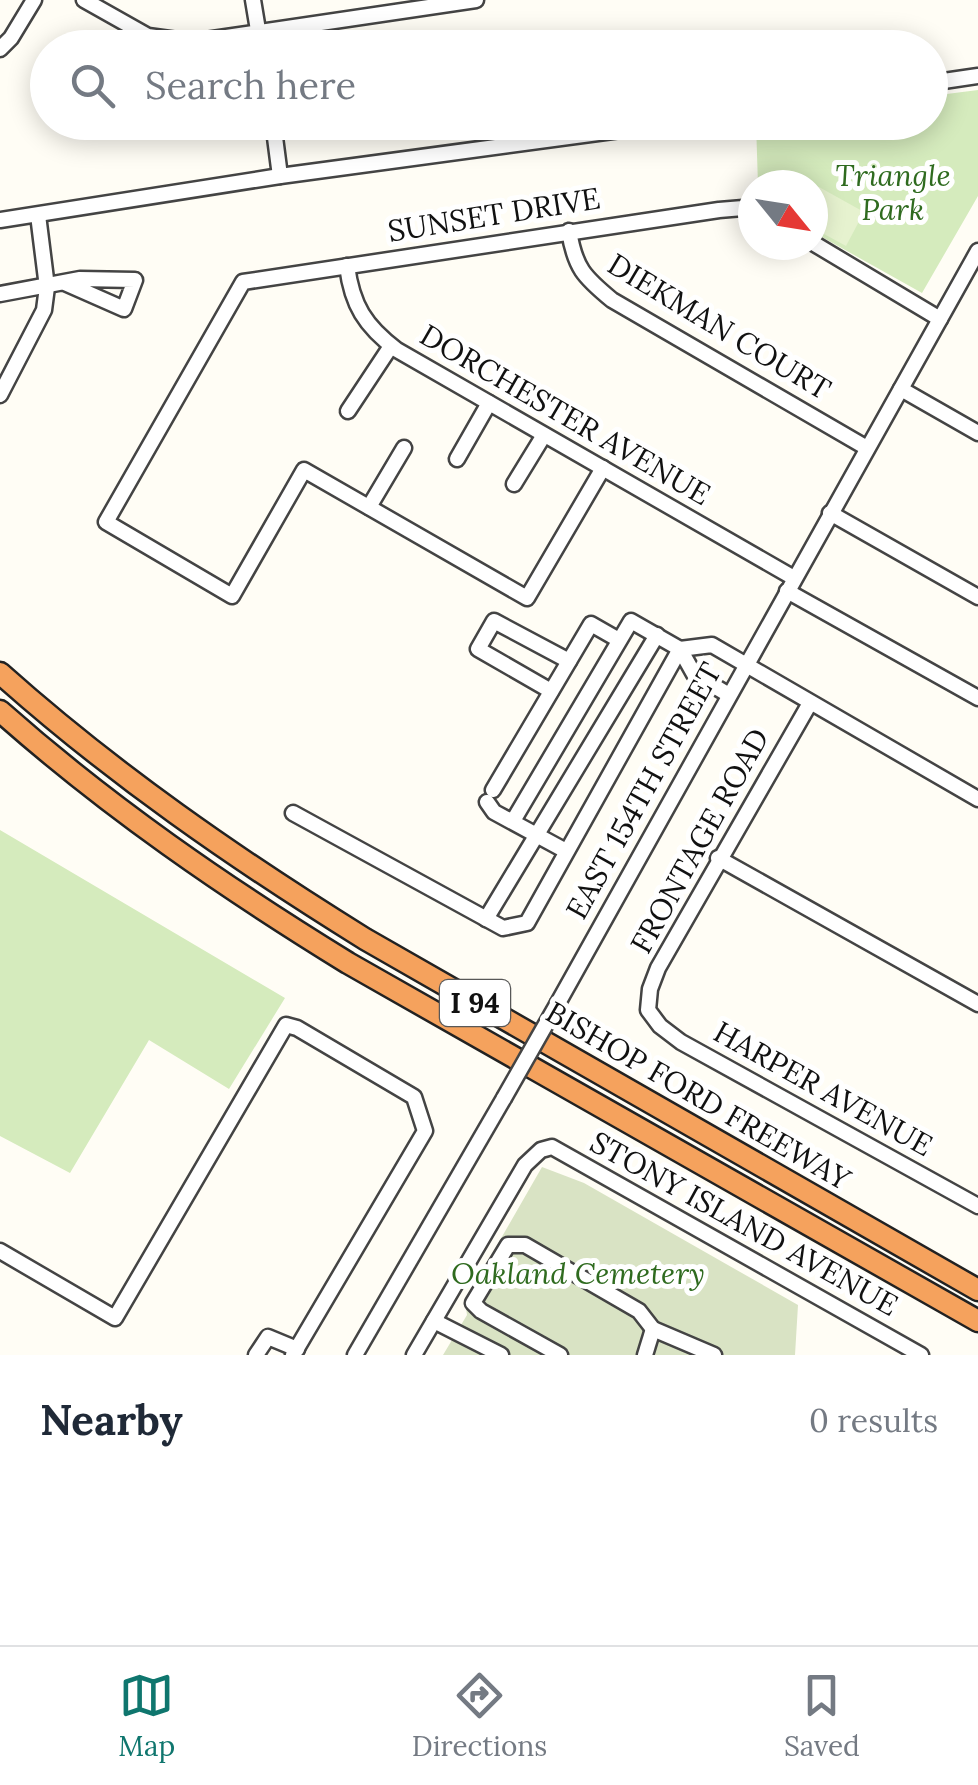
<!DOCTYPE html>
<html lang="en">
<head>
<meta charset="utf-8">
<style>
  body { margin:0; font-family:Lora,serif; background:#f6f6f7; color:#1f2937 }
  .compass { position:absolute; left:738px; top:170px; width:90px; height:90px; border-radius:50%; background:#fff; box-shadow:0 5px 25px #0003; rotate:120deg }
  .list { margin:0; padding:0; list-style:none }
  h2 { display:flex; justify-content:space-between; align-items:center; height:130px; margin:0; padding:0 40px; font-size:42px }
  h2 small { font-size:32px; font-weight:400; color:#747a83 }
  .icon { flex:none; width:55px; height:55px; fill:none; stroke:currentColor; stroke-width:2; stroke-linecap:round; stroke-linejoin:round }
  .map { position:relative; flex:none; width:978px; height:1355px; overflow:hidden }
  .search { position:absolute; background:#fff; box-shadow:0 5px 25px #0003; left:30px; right:30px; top:30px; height:110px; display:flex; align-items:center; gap:25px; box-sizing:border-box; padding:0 35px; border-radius:55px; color:#747a83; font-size:38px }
  .sheet { height:290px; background:#fff }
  nav { display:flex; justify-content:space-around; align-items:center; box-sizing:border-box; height:140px; border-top:2px solid #e0e1e3; background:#fff; font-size:28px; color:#747a83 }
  nav a { display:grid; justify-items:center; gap:5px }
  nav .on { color:#0f766e }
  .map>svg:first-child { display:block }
  .green { fill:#d5ebbd }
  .cemetery { fill:#d9e3c4 }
  .pitch { fill:#e6f2cf }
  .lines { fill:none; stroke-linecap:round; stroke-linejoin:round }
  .minor-casing { stroke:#444; stroke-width:19 }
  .highway-casing { stroke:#222; stroke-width:25 }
  .minor { stroke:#fff; stroke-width:14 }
  .highway { stroke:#f5a25d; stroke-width:20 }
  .minor-bridge-casing { stroke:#444; stroke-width:19; stroke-linecap:butt }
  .minor-bridge { stroke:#fff; stroke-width:14 }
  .labels { text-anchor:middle; stroke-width:10; stroke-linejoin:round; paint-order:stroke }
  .shield { fill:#fff; stroke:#585858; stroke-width:2.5 }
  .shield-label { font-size:28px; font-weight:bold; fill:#111 }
  .park-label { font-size:30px; font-style:italic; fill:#2f6b1f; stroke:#fff }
  .street-label { font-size:30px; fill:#111; stroke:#fff }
</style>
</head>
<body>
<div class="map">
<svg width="978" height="1355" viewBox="0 0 978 1355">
  <rect width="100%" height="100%" fill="#fffdf5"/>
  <g class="green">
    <path d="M 978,90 L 978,196 L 922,293 L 813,232 L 813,185 L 758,185 L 756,123 L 930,122 L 931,96 Z"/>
    <path d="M 0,830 L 285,998 L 229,1089 L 149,1040 L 70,1173 L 0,1136 Z"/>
  </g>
  <path class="cemetery" d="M 542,1167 L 584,1183 L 798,1305 L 795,1355 L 443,1355 L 467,1315 L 465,1301 Z"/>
  <path class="pitch" d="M 819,187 L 864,212 L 846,246 L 813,228 L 813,197 Z"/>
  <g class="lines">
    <defs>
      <g id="minor">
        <path d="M 84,0 L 148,36 L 192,42 L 476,0"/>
        <path d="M 253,0 L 261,48"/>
        <path d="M 0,49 L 11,38 L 34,0"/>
        <path d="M 930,83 L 978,76"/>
        <path d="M 273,122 L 280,176"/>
        <path d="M 0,220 L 280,176 L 680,122"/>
        <path d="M 569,231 C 575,268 584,277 612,300 L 867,448"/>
        <path d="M 813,243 L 940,319"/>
        <path d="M 347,266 C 352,305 365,326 397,350 L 794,578"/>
        <path d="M 0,294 L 80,279 L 135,280 L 124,309 L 65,283"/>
        <path d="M 901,389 L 978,433"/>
        <path d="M 0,395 L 44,310 L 47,287 L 38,215"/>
        <path d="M 348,411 L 391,346"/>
        <path d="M 457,459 L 489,403"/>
        <path d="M 603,468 L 527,598 L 304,470 L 232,596 L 106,522 L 243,282 L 719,210 L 743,208 L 753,212"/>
        <path d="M 514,484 L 544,435"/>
        <path d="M 369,507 L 404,448"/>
        <path d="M 830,513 L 978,597"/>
        <path d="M 787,591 L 978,698"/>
        <path d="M 680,649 L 712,645 L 978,799"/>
        <path d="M 551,691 L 478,649 L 494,621 L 569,661"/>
        <path d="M 810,703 L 658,968 L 650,989 L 648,1010 L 660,1026 L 681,1042 L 978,1206"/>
        <path d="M 493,790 L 591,624 L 619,640"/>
        <path d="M 487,802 L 494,812 L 566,851"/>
        <path d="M 293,813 L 503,928 L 527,923 L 680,649"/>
        <path d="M 513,821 L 631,621 L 680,649 L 694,674 L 729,695"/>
        <path d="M 718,858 L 978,1004"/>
        <path d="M 486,919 L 657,635"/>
        <path d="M 558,1003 L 978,251"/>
        <path d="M 0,1251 L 115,1318 L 286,1025 L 297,1028 L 414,1097 L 425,1131 L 293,1355"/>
        <path d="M 434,1321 L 501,1355"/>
        <path d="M 256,1355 L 268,1337 L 297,1349"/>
        <path d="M 355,1355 L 504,1098"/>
        <path d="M 414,1355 L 525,1165 L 541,1150 L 552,1147 L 921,1355"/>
        <path d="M 560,1355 L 481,1311 L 473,1303 L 508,1245 L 525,1245 L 639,1311 L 653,1329 L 714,1355"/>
        <path d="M 645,1355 L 653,1329"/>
      </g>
      <g id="highway">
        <path d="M 0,673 C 113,774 236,859 365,939 L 978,1290"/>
        <path d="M 0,711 C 108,807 226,888 348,963 L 978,1321"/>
      </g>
    </defs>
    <use href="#minor" class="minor-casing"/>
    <use href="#highway" class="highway-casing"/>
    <use href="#minor" class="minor"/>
    <use href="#highway" class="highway"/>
    <defs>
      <path id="minor-bridge" d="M 504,1098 L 558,1003"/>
    </defs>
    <use href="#minor-bridge" class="minor-bridge-casing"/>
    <use href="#minor-bridge" class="minor-bridge"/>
  </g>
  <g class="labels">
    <rect class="shield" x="440" y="980" width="70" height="46" rx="8"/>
    <g class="shield-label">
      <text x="475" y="1013">I 94</text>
    </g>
    <g class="park-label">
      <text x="893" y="186">Triangle<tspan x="893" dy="34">Park</tspan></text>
      <text x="578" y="1284">Oakland Cemetery</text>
    </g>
    <g class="street-label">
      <text transform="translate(494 215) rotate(-9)" y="10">SUNSET DRIVE</text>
      <text transform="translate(719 327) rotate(31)" y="10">DIEKMAN COURT</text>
      <text transform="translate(565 415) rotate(30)" y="10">DORCHESTER AVENUE</text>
      <text transform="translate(644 791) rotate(-61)" y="10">EAST 154TH STREET</text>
      <text transform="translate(700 841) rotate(-61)" y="10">FRONTAGE ROAD</text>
      <text transform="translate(823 1089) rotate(29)" y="10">HARPER AVENUE</text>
      <text transform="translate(698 1096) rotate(30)" y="10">BISHOP FORD FREEWAY</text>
      <text transform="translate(744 1224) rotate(29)" y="10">STONY ISLAND AVENUE</text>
    </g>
  </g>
</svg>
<svg class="compass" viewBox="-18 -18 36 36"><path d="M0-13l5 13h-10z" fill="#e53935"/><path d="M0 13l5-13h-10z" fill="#747a83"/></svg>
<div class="search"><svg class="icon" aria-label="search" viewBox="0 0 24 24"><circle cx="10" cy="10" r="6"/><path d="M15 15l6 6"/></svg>Search here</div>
</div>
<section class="sheet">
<h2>Nearby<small>0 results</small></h2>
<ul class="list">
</ul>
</section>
<nav>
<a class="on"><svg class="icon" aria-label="map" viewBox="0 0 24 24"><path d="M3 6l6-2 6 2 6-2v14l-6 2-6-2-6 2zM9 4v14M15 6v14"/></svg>Map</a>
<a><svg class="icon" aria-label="directions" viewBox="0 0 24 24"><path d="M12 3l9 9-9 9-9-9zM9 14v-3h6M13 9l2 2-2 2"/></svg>Directions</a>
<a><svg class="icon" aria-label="saved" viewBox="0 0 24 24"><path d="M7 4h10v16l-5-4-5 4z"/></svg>Saved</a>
</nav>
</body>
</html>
